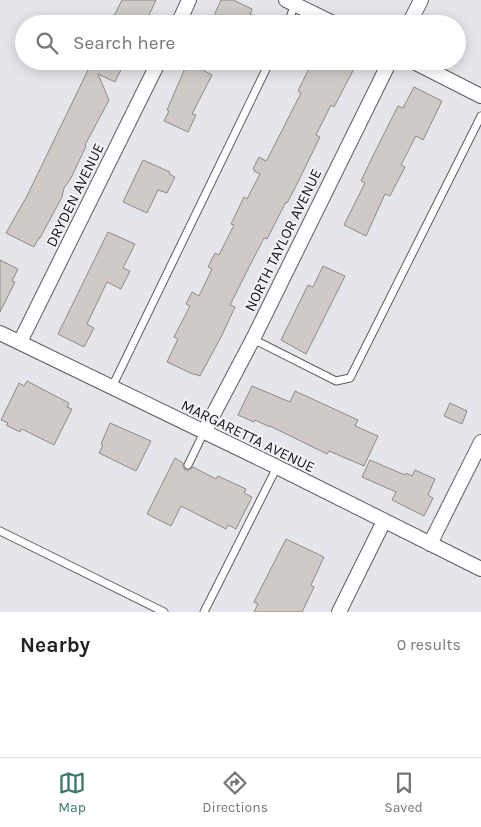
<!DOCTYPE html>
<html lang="en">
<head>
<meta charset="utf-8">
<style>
  body { margin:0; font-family:Karla,sans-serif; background:#f2f2f2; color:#222 }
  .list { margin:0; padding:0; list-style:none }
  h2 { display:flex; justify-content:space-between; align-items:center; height:65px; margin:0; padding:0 20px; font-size:21px }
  h2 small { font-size:16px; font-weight:400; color:#767676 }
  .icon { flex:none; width:28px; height:28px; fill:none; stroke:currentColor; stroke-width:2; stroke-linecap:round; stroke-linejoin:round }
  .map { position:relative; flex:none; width:481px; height:612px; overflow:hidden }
  .search { position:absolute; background:#fff; box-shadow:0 2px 12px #0003; left:15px; right:15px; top:15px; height:55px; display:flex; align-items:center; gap:12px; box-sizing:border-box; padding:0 18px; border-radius:28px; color:#767676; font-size:19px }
  .sheet { height:145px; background:#fff }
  nav { display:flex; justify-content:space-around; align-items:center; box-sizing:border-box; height:70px; border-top:1px solid #e0e0e0; background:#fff; font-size:14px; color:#767676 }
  nav a { display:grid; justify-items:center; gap:2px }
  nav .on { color:#3a7a6a }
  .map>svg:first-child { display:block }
  .building { fill:#d0cac6; stroke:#8f8a86 }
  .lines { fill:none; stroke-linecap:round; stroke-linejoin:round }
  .lane-casing { stroke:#5d5d63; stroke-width:9 }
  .street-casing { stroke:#5d5d63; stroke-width:16 }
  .lane { stroke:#fff; stroke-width:7 }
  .street { stroke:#fff; stroke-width:14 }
  .labels { text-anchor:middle; stroke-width:4; stroke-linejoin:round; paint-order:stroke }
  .street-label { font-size:15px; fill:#161618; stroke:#f3f3fa }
</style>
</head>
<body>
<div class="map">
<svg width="481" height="612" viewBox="0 0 481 612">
  <rect width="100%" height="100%" fill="#e5e6ec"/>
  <g class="building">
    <path d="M 122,0 L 156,0 L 145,24 L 117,24 L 120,19 L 114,16 Z"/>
    <path d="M 221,0 L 233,0 L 252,9 L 250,14 L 272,24 L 210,24 Z"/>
    <path d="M 68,61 L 125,61 L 115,82 L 98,74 L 109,100 L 85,145 L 86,146 L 71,178 L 64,188 L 62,197 L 40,238 L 39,238 L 34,247 L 6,233 L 27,196 L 88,70 Z"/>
    <path d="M 317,61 L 358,61 L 334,107 L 331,105 L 316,135 L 320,137 L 295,188 L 287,203 L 286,202 L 267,239 L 264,238 L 246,273 L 230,305 L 235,307 L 222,335 L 200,376 L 195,374 L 195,375 L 167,362 L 178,339 L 174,337 L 190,306 L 186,304 L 192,292 L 199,296 L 212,269 L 208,267 L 215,253 L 219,255 L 234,225 L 231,224 L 244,197 L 247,199 L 260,174 L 254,171 L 255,170 L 253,169 L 259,157 L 266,161 L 268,158 L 301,93 L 298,91 L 311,64 L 314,66 Z"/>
    <path d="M 192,64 L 212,75 L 192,114 L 196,115 L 188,132 L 164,121 L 169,111 L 167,110 L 186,66 L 190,68 Z"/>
    <path d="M 414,87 L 442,101 L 423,140 L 416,136 L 401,165 L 405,167 L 390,196 L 385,194 L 366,236 L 344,225 L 365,183 L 361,181 L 371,160 L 398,106 L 403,108 Z"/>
    <path d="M 143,160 L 170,172 L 169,174 L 175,177 L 167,193 L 158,190 L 147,213 L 123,202 Z"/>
    <path d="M 108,232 L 135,244 L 123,268 L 130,271 L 121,289 L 107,282 L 87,324 L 94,328 L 84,347 L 58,334 Z"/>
    <path d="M 0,260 L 18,269 L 12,281 L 15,282 L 0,312 Z"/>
    <path d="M 323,266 L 345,276 L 306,354 L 281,340 L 308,285 L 313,287 Z"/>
    <path d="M 27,381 L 69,403 L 67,407 L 72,409 L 54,445 L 26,431 L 21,429 L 20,432 L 6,425 L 8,423 L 1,420 L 19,383 L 24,386 Z"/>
    <path d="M 252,386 L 290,402 L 295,391 L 358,420 L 355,426 L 378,436 L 364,466 L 329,451 L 327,454 L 270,426 L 270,427 L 255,420 L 254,422 L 238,415 Z"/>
    <path d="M 450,403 L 467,411 L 462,424 L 444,416 Z"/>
    <path d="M 110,423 L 151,441 L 136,471 L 99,453 L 103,445 L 101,444 Z"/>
    <path d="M 175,458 L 183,463 L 183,466 L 185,470 L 189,470 L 193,467 L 216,479 L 218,476 L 246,489 L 244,493 L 252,497 L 236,529 L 228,525 L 226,529 L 181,506 L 171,526 L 147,514 Z"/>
    <path d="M 370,460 L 405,475 L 406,473 L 412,476 L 415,470 L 435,479 L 428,495 L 433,498 L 424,516 L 392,500 L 396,492 L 362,477 Z"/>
    <path d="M 286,539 L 324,557 L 311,585 L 314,587 L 302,612 L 254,612 L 258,604 L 254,602 Z"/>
  </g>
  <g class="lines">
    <defs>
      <g id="lane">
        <path d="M 288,24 L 295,3"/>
        <path d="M 253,339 L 336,381 L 350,378 L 481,116"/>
        <path d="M 112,387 L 270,61"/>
        <path d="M 188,465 L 204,432"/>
        <path d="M 0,531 L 164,612"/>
        <path d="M 204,612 L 277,467"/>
      </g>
      <g id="street">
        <path d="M 286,0 L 335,24"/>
        <path d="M 178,24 L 189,0"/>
        <path d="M 409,24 L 421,0"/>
        <path d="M 412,61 L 481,96"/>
        <path d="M 0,333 L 277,467 L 481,569"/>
        <path d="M 20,342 L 159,61"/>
        <path d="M 204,432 L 253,339 L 390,61"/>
        <path d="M 430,544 L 481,442"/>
        <path d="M 339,612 L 384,521"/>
      </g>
    </defs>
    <use href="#lane" class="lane-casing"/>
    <use href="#street" class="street-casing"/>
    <use href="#lane" class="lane"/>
    <use href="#street" class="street"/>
  </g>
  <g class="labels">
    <g class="street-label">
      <text transform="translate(75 195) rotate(-64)" y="5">DRYDEN AVENUE</text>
      <text transform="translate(283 240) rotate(-64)" y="5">NORTH TAYLOR AVENUE</text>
      <text transform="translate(248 436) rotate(26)" y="5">MARGARETTA AVENUE</text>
    </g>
  </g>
</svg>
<div class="search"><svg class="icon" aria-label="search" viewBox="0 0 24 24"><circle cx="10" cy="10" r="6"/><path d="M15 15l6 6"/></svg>Search here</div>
</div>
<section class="sheet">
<h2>Nearby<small>0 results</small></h2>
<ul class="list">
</ul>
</section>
<nav>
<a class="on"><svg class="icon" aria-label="map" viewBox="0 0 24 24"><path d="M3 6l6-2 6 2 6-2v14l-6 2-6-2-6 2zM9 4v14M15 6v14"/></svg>Map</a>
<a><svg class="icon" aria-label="directions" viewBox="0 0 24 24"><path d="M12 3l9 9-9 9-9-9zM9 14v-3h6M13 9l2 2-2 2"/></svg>Directions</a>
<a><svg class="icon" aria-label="saved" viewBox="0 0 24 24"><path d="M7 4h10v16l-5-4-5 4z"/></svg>Saved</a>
</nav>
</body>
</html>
